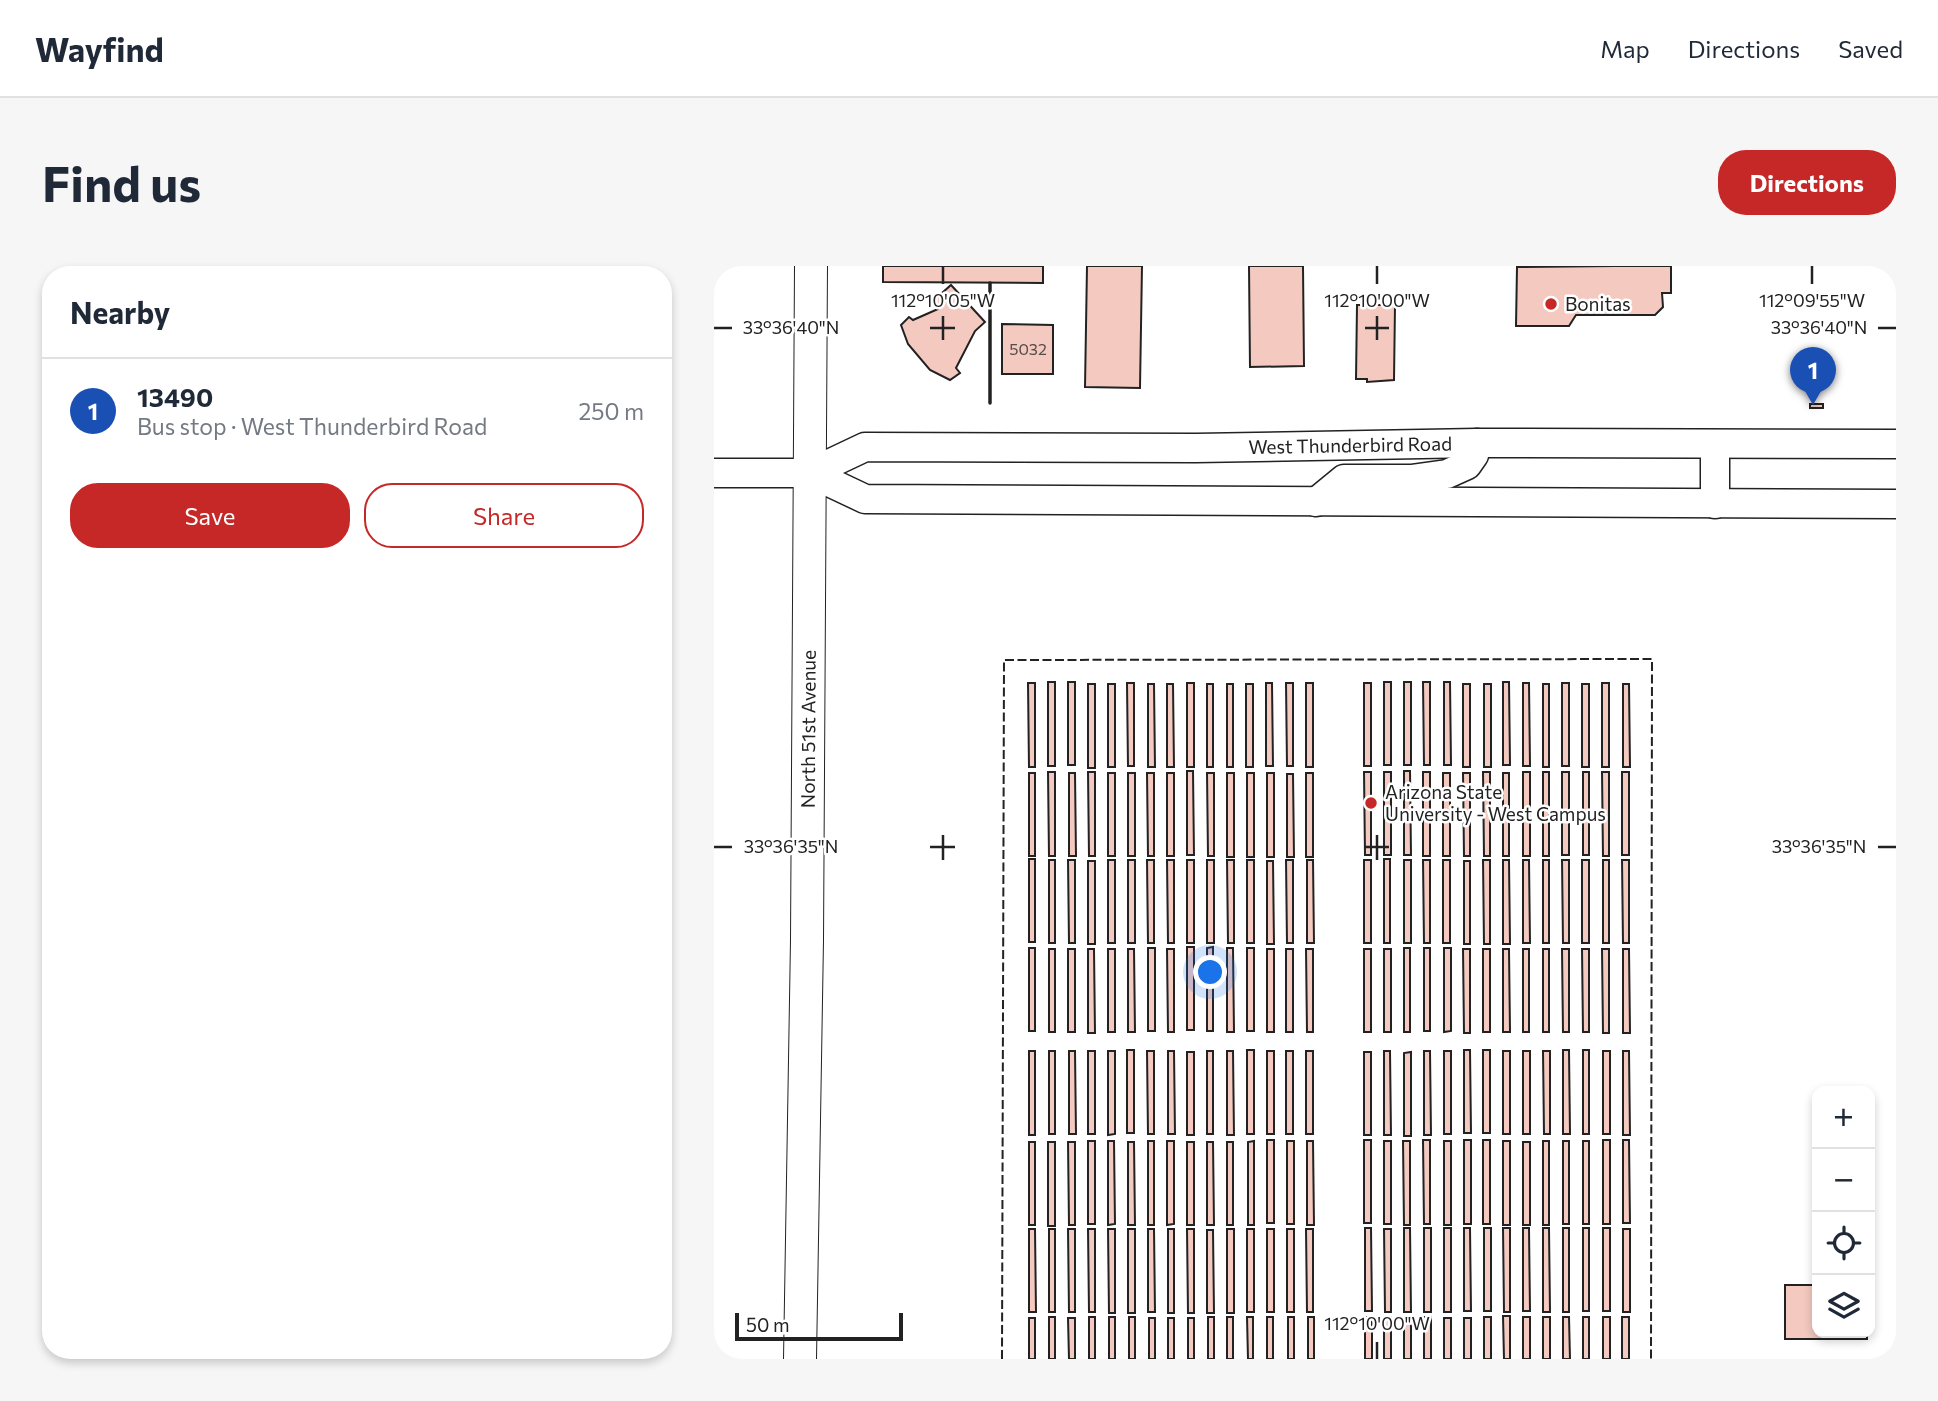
<!DOCTYPE html>
<html lang="en">
<head>
<meta charset="utf-8">
<style>
  body { margin:0; font-family:Commissioner,sans-serif; background:#f6f6f7; color:#1f2937 }
  .controls { position:absolute; right:21px; bottom:21px; display:grid; overflow:hidden; border-radius:14px; box-shadow:0 4px 10px #0003 }
  .controls button { width:63px; height:63px; display:grid; place-items:center; padding:0; border:0; border-bottom:2px solid #e0e1e3; background:#fff; color:#1f2937; font:35px sans-serif }
  .scale { position:absolute; left:21px; bottom:18px; width:168px; box-sizing:border-box; padding-left:7px; border:4px solid #222; border-top:0; font-size:19px; line-height:24px; white-space:nowrap; color:#222; -webkit-text-stroke:5px #fff; paint-order:stroke }
  .you { position:absolute; left:497px; top:707px; width:24px; height:24px; margin:-18px; border:5px solid #fff; border-radius:50%; background:#1a73e8; box-shadow:0 0 0 10px #1a73e833 }
  .badge { display:grid; place-items:center; width:46px; height:46px; border-radius:50%; background:#c62828; color:#fff; font-size:23px; font-weight:700 }
  .pin { position:absolute; translate:-50% -58px; filter:drop-shadow(0 2px 4px #0008) }
  .pin::after { content:''; position:absolute; top:37px; width:24px; height:21px; background:inherit; clip-path:polygon(0 0,100% 0,50% 100%) }
  .list { margin:0; padding:0; list-style:none }
  h2 { display:flex; justify-content:space-between; align-items:center; height:91px; margin:0; padding:0 28px; font-size:30px }
  h2 small { font-size:23px; font-weight:400; color:#747a83 }
  .list li { display:grid; grid-template-columns:46px 1fr auto; gap:21px; align-items:center; box-sizing:border-box; height:105px; padding:0 28px; border-top:2px solid #e0e1e3 }
  .list b { display:block; font-size:26px; white-space:nowrap }
  .list p { margin:0; font-size:23px; white-space:nowrap; color:#747a83 }
  .list em { font-size:23px; font-style:normal; color:#747a83 }
  .actions { display:flex; gap:14px; padding:21px 28px }
  .actions a { flex:1; padding:16px 0; border:2px solid #c62828; border-radius:28px; text-align:center; font-size:24px; color:#c62828 }
  .actions .main { background:#c62828; color:#fff }
  .icon { flex:none; width:38px; height:38px; fill:none; stroke:currentColor; stroke-width:2; stroke-linecap:round; stroke-linejoin:round }
  .map { position:relative; flex:none; width:1182px; height:1093px; overflow:hidden; border-radius:28px }
  header { display:flex; align-items:center; gap:42px; box-sizing:border-box; height:98px; padding:0 35px; background:#fff; border-bottom:2px solid #e0e1e3 }
  header strong { font-size:33px }
  nav { display:flex; gap:38px; margin-inline-start:auto; font-size:24px }
  .intro { display:flex; align-items:center; justify-content:space-between; box-sizing:border-box; height:168px; padding:0 42px }
  h1 { margin:0; font-size:49px }
  .button { padding:18px 32px; border-radius:28px; background:#c62828; color:#fff; font-size:24px; font-weight:700 }
  main { display:flex; gap:42px; padding:0 42px }
  aside { flex:1; background:#fff; border-radius:28px; box-shadow:0 4px 10px #0003 }
  .map>svg:first-child { display:block }
  .building { fill:#f3c9c0; stroke:#222; stroke-width:2 }
  .lines { fill:none; stroke-linecap:round; stroke-linejoin:round }
  .secondary-casing { stroke:#222; stroke-width:31 }
  .primary-casing { stroke:#222; stroke-width:34 }
  .secondary { stroke:#fff; stroke-width:28 }
  .primary { stroke:#fff; stroke-width:32 }
  .fence { stroke:#222; stroke-width:2; stroke-dasharray:9 3.5; stroke-linecap:butt }
  .wall { stroke:#222; stroke-width:3.5 }
  .ticks { fill:none; stroke:#222; stroke-width:2.5 }
  .poi-dot { fill:#c62828; stroke:#fff; stroke-width:2.5 }
  .labels { text-anchor:middle; stroke-width:5; stroke-linejoin:round; paint-order:stroke }
  .number-label { font-size:16px; fill:#564c4a }
  .poi-label { font-size:19px; fill:#222; stroke:#fff; text-anchor:start }
  .street-label { font-size:19px; fill:#222; stroke:#fff }
  .ticks-label { font-size:18px; text-anchor:middle; fill:#222; stroke:#fff; stroke-width:5; stroke-linejoin:round; paint-order:stroke }
</style>
</head>
<body>
<header>
<strong>Wayfind</strong>
<nav><a>Map</a><a>Directions</a><a>Saved</a></nav>
</header>
<div class="intro"><h1>Find us</h1><a class="button">Directions</a></div>
<main>
<aside>
<h2>Nearby<small></small></h2>
<ul class="list">
<li><span class="badge" style="background:#1a4fb4">1</span><div><b>13490</b><p>Bus stop · West Thunderbird Road</p></div><em>250 m</em></li>
</ul>
<div class="actions"><a class="main">Save</a><a>Share</a></div>
</aside>
<div class="map">
<svg width="1182" height="1093" viewBox="0 0 1182 1093">
  <rect width="100%" height="100%" fill="#fff"/>
  <g class="building">
    <path d="M 169,0 L 329,0 L 329,17 L 169,16 Z"/>
    <path d="M 373,0 L 428,0 L 426,122 L 371,121 Z"/>
    <path d="M 535,0 L 589,0 L 590,100 L 536,101 Z"/>
    <path d="M 900,0 L 957,0 L 957,27 L 948,27 L 949,41 L 941,49 L 862,49 L 855,60 L 802,60 L 803,1 Z"/>
    <path d="M 237,19 L 271,56 L 261,65 L 242,102 L 246,107 L 236,114 L 216,104 L 194,78 L 187,59 L 195,51 L 199,54 L 224,43 L 219,35 Z"/>
    <path d="M 643,39 L 681,39 L 680,114 L 653,116 L 653,113 L 642,113 Z"/>
    <path d="M 288,58 L 339,59 L 339,108 L 288,108 Z"/>
    <rect x="1096" y="138" width="13" height="4"/>
    <rect x="334" y="416" width="7" height="84"/>
    <rect x="354" y="416" width="7" height="83"/>
    <rect x="670" y="416" width="7" height="83"/>
    <rect x="690" y="416" width="7" height="83"/>
    <path d="M 709,416 L 716,416 L 716,499 L 710,499 Z"/>
    <path d="M 730,416 L 736,416 L 737,499 L 730,499 Z"/>
    <path d="M 789,416 L 795,416 L 796,499 L 789,499 Z"/>
    <path d="M 314,417 L 321,417 L 321,501 L 315,501 Z"/>
    <path d="M 413,417 L 420,417 L 420,500 L 414,500 Z"/>
    <rect x="473" y="417" width="7" height="84"/>
    <path d="M 552,417 L 558,417 L 559,500 L 552,500 Z"/>
    <path d="M 572,417 L 579,417 L 579,500 L 573,500 Z"/>
    <rect x="592" y="417" width="7" height="84"/>
    <rect x="650" y="417" width="7" height="83"/>
    <path d="M 809,417 L 815,417 L 816,500 L 809,500 Z"/>
    <rect x="848" y="417" width="7" height="83"/>
    <rect x="888" y="417" width="7" height="84"/>
    <rect x="374" y="418" width="7" height="84"/>
    <rect x="394" y="418" width="7" height="83"/>
    <path d="M 434,418 L 440,418 L 441,501 L 434,501 Z"/>
    <path d="M 453,418 L 459,418 L 460,501 L 453,501 Z"/>
    <rect x="493" y="418" width="6" height="83"/>
    <rect x="513" y="418" width="6" height="83"/>
    <rect x="532" y="418" width="7" height="83"/>
    <rect x="749" y="418" width="7" height="83"/>
    <rect x="770" y="418" width="7" height="83"/>
    <rect x="829" y="418" width="6" height="83"/>
    <rect x="868" y="418" width="7" height="83"/>
    <path d="M 909,418 L 915,418 L 916,501 L 909,501 Z"/>
    <path d="M 473,505 L 479,505 L 480,589 L 473,589 Z"/>
    <path d="M 690,505 L 696,505 L 697,589 L 690,589 Z"/>
    <path d="M 334,506 L 341,506 L 341,590 L 335,590 Z"/>
    <path d="M 374,506 L 381,506 L 381,590 L 375,590 Z"/>
    <path d="M 650,506 L 657,506 L 657,589 L 651,589 Z"/>
    <rect x="670" y="506" width="7" height="83"/>
    <rect x="709" y="506" width="7" height="84"/>
    <path d="M 769,506 L 776,506 L 776,590 L 770,590 Z"/>
    <rect x="809" y="506" width="7" height="84"/>
    <rect x="829" y="506" width="6" height="84"/>
    <rect x="848" y="506" width="7" height="83"/>
    <rect x="869" y="506" width="6" height="83"/>
    <path d="M 888,506 L 895,506 L 895,590 L 889,590 Z"/>
    <rect x="908" y="506" width="7" height="83"/>
    <rect x="315" y="507" width="6" height="83"/>
    <path d="M 355,507 L 361,507 L 362,590 L 355,590 Z"/>
    <rect x="394" y="507" width="7" height="83"/>
    <rect x="414" y="507" width="7" height="83"/>
    <path d="M 433,507 L 440,507 L 440,590 L 434,590 Z"/>
    <rect x="453" y="507" width="7" height="83"/>
    <path d="M 493,507 L 500,507 L 500,590 L 494,590 Z"/>
    <rect x="513" y="507" width="7" height="84"/>
    <rect x="533" y="507" width="7" height="84"/>
    <rect x="553" y="507" width="7" height="84"/>
    <rect x="592" y="507" width="7" height="84"/>
    <rect x="729" y="507" width="7" height="83"/>
    <path d="M 749,507 L 756,507 L 756,590 L 750,590 Z"/>
    <rect x="789" y="507" width="6" height="83"/>
    <path d="M 573,508 L 579,508 L 580,591 L 573,591 Z"/>
    <rect x="315" y="593" width="6" height="83"/>
    <rect x="670" y="593" width="6" height="84"/>
    <rect x="335" y="594" width="6" height="83"/>
    <path d="M 354,594 L 361,594 L 361,677 L 355,677 Z"/>
    <rect x="394" y="594" width="7" height="83"/>
    <rect x="414" y="594" width="7" height="83"/>
    <path d="M 433,594 L 440,594 L 440,677 L 434,677 Z"/>
    <path d="M 453,594 L 460,594 L 460,677 L 454,677 Z"/>
    <rect x="473" y="594" width="7" height="83"/>
    <rect x="493" y="594" width="7" height="83"/>
    <path d="M 513,594 L 520,594 L 520,677 L 514,677 Z"/>
    <rect x="533" y="594" width="7" height="83"/>
    <path d="M 572,594 L 579,594 L 579,677 L 573,677 Z"/>
    <path d="M 593,594 L 599,594 L 600,677 L 593,677 Z"/>
    <rect x="650" y="594" width="7" height="83"/>
    <rect x="690" y="594" width="7" height="83"/>
    <path d="M 709,594 L 716,594 L 716,677 L 710,677 Z"/>
    <rect x="729" y="594" width="7" height="83"/>
    <path d="M 769,594 L 776,594 L 776,678 L 770,678 Z"/>
    <path d="M 789,594 L 795,594 L 796,678 L 789,678 Z"/>
    <path d="M 809,594 L 815,594 L 816,677 L 809,677 Z"/>
    <rect x="829" y="594" width="6" height="83"/>
    <path d="M 848,594 L 855,594 L 855,677 L 849,677 Z"/>
    <rect x="868" y="594" width="7" height="83"/>
    <rect x="889" y="594" width="6" height="83"/>
    <path d="M 908,594 L 915,594 L 915,677 L 909,677 Z"/>
    <rect x="374" y="595" width="7" height="83"/>
    <path d="M 553,595 L 559,595 L 560,678 L 553,678 Z"/>
    <rect x="750" y="595" width="6" height="83"/>
    <rect x="473" y="681" width="7" height="83"/>
    <path d="M 499,681 L 499,765 L 493,765 L 493,682 Z"/>
    <rect x="315" y="682" width="6" height="83"/>
    <rect x="434" y="682" width="7" height="83"/>
    <path d="M 513,682 L 519,682 L 520,766 L 513,766 Z"/>
    <rect x="533" y="682" width="7" height="83"/>
    <rect x="690" y="682" width="6" height="84"/>
    <rect x="710" y="682" width="6" height="83"/>
    <path d="M 730,682 L 737,682 L 737,765 L 730,766 Z"/>
    <rect x="335" y="683" width="6" height="83"/>
    <rect x="354" y="683" width="7" height="83"/>
    <path d="M 374,683 L 380,683 L 381,767 L 374,767 Z"/>
    <rect x="394" y="683" width="7" height="83"/>
    <path d="M 414,683 L 420,683 L 421,766 L 414,766 Z"/>
    <path d="M 453,683 L 460,683 L 460,766 L 454,766 Z"/>
    <rect x="553" y="683" width="7" height="83"/>
    <rect x="572" y="683" width="7" height="83"/>
    <path d="M 592,683 L 599,683 L 599,766 L 593,766 Z"/>
    <rect x="650" y="683" width="7" height="83"/>
    <rect x="670" y="683" width="7" height="83"/>
    <path d="M 749,683 L 756,683 L 756,767 L 750,767 Z"/>
    <rect x="769" y="683" width="7" height="83"/>
    <path d="M 789,683 L 795,683 L 796,766 L 789,766 Z"/>
    <rect x="809" y="683" width="6" height="83"/>
    <rect x="829" y="683" width="6" height="83"/>
    <path d="M 848,683 L 855,683 L 855,766 L 849,766 Z"/>
    <path d="M 868,683 L 875,683 L 875,766 L 869,766 Z"/>
    <path d="M 888,683 L 895,683 L 895,767 L 889,767 Z"/>
    <path d="M 909,683 L 915,683 L 916,767 L 909,767 Z"/>
    <rect x="413" y="784" width="7" height="83"/>
    <rect x="533" y="784" width="7" height="84"/>
    <path d="M 750,784 L 756,784 L 757,867 L 750,867 Z"/>
    <rect x="769" y="784" width="7" height="83"/>
    <path d="M 849,784 L 855,784 L 856,868 L 849,868 Z"/>
    <rect x="869" y="784" width="6" height="84"/>
    <rect x="315" y="785" width="6" height="84"/>
    <rect x="335" y="785" width="6" height="83"/>
    <path d="M 355,785 L 361,785 L 362,868 L 355,868 Z"/>
    <rect x="374" y="785" width="7" height="83"/>
    <path d="M 394,785 L 401,785 L 401,868 L 394,869 Z"/>
    <path d="M 433,785 L 440,785 L 440,868 L 434,868 Z"/>
    <path d="M 454,785 L 460,785 L 461,868 L 454,868 Z"/>
    <rect x="493" y="785" width="6" height="83"/>
    <path d="M 513,785 L 519,785 L 520,869 L 513,869 Z"/>
    <rect x="553" y="785" width="7" height="83"/>
    <rect x="572" y="785" width="7" height="83"/>
    <rect x="592" y="785" width="7" height="83"/>
    <path d="M 670,785 L 676,785 L 677,869 L 670,869 Z"/>
    <path d="M 710,785 L 716,785 L 717,869 L 710,869 Z"/>
    <rect x="730" y="785" width="7" height="83"/>
    <rect x="789" y="785" width="7" height="83"/>
    <rect x="809" y="785" width="7" height="83"/>
    <path d="M 829,785 L 836,785 L 836,868 L 830,868 Z"/>
    <rect x="889" y="785" width="7" height="83"/>
    <path d="M 909,785 L 915,785 L 916,869 L 909,869 Z"/>
    <rect x="473" y="786" width="7" height="83"/>
    <rect x="650" y="786" width="7" height="83"/>
    <path d="M 697,786 L 697,870 L 690,870 L 690,787 Z"/>
    <rect x="553" y="874" width="7" height="83"/>
    <rect x="650" y="874" width="7" height="83"/>
    <path d="M 709,874 L 716,874 L 716,958 L 710,958 Z"/>
    <rect x="750" y="874" width="7" height="84"/>
    <rect x="769" y="874" width="7" height="84"/>
    <rect x="889" y="874" width="7" height="84"/>
    <path d="M 909,874 L 915,874 L 916,957 L 909,957 Z"/>
    <rect x="374" y="875" width="7" height="83"/>
    <path d="M 394,875 L 400,875 L 401,958 L 394,959 Z"/>
    <rect x="434" y="875" width="6" height="84"/>
    <path d="M 453,875 L 460,875 L 460,958 L 453,959 Z"/>
    <path d="M 540,875 L 540,959 L 534,959 L 534,876 Z"/>
    <rect x="573" y="875" width="7" height="83"/>
    <path d="M 593,875 L 599,875 L 600,959 L 593,959 Z"/>
    <rect x="670" y="875" width="7" height="83"/>
    <path d="M 689,875 L 696,875 L 696,959 L 690,959 Z"/>
    <rect x="730" y="875" width="7" height="84"/>
    <rect x="789" y="875" width="7" height="84"/>
    <rect x="829" y="875" width="6" height="84"/>
    <rect x="849" y="875" width="6" height="83"/>
    <rect x="869" y="875" width="6" height="83"/>
    <rect x="315" y="876" width="6" height="83"/>
    <rect x="334" y="876" width="7" height="84"/>
    <path d="M 354,876 L 361,876 L 361,959 L 355,959 Z"/>
    <path d="M 414,876 L 420,876 L 421,959 L 414,959 Z"/>
    <rect x="473" y="876" width="7" height="83"/>
    <path d="M 493,876 L 499,876 L 500,959 L 493,959 Z"/>
    <rect x="513" y="876" width="6" height="83"/>
    <rect x="809" y="876" width="7" height="83"/>
    <path d="M 651,962 L 657,962 L 658,1045 L 651,1045 Z"/>
    <path d="M 690,962 L 696,962 L 697,1046 L 690,1046 Z"/>
    <rect x="710" y="962" width="7" height="84"/>
    <rect x="730" y="962" width="7" height="84"/>
    <path d="M 750,962 L 756,962 L 757,1045 L 750,1045 Z"/>
    <rect x="770" y="962" width="7" height="83"/>
    <path d="M 789,962 L 796,962 L 796,1046 L 790,1046 Z"/>
    <path d="M 809,962 L 815,962 L 816,1045 L 809,1045 Z"/>
    <path d="M 829,962 L 835,962 L 836,1046 L 829,1046 Z"/>
    <rect x="849" y="962" width="6" height="84"/>
    <rect x="869" y="962" width="6" height="83"/>
    <rect x="889" y="962" width="7" height="83"/>
    <path d="M 315,963 L 321,963 L 322,1046 L 315,1046 Z"/>
    <rect x="335" y="963" width="6" height="83"/>
    <path d="M 354,963 L 361,963 L 361,1046 L 355,1046 Z"/>
    <path d="M 374,963 L 381,963 L 381,1046 L 375,1046 Z"/>
    <path d="M 394,963 L 401,963 L 401,1047 L 395,1047 Z"/>
    <rect x="414" y="963" width="7" height="84"/>
    <path d="M 434,963 L 440,963 L 441,1046 L 434,1046 Z"/>
    <rect x="454" y="963" width="6" height="84"/>
    <path d="M 473,963 L 480,963 L 480,1047 L 474,1047 Z"/>
    <rect x="513" y="963" width="7" height="84"/>
    <rect x="533" y="963" width="7" height="83"/>
    <rect x="553" y="963" width="7" height="83"/>
    <rect x="573" y="963" width="7" height="83"/>
    <path d="M 592,963 L 599,963 L 599,1046 L 593,1046 Z"/>
    <path d="M 670,963 L 677,963 L 677,1046 L 671,1046 Z"/>
    <rect x="909" y="963" width="7" height="83"/>
    <path d="M 493,964 L 499,964 L 500,1047 L 493,1047 Z"/>
    <path d="M 1071,1019 L 1103,1019 L 1103,1067 L 1153,1067 L 1153,1073 L 1071,1073 Z"/>
    <path d="M 789,1050 L 796,1050 L 796,1093 L 790,1093 Z"/>
    <rect x="335" y="1051" width="6" height="42"/>
    <rect x="375" y="1051" width="6" height="42"/>
    <rect x="395" y="1051" width="6" height="42"/>
    <rect x="415" y="1051" width="6" height="42"/>
    <rect x="494" y="1051" width="6" height="42"/>
    <rect x="513" y="1051" width="6" height="42"/>
    <path d="M 533,1051 L 539,1051 L 539,1093 L 534,1093 Z"/>
    <rect x="553" y="1051" width="6" height="42"/>
    <rect x="574" y="1051" width="6" height="42"/>
    <rect x="594" y="1051" width="6" height="42"/>
    <rect x="651" y="1051" width="7" height="42"/>
    <rect x="670" y="1051" width="7" height="42"/>
    <rect x="710" y="1051" width="7" height="42"/>
    <rect x="770" y="1051" width="7" height="42"/>
    <rect x="809" y="1051" width="7" height="42"/>
    <rect x="829" y="1051" width="7" height="42"/>
    <path d="M 849,1051 L 855,1051 L 856,1093 L 849,1093 Z"/>
    <rect x="869" y="1051" width="6" height="42"/>
    <rect x="889" y="1051" width="7" height="42"/>
    <rect x="908" y="1051" width="7" height="42"/>
    <rect x="315" y="1052" width="6" height="41"/>
    <path d="M 354,1052 L 361,1052 L 361,1093 L 355,1093 Z"/>
    <rect x="435" y="1052" width="6" height="41"/>
    <rect x="454" y="1052" width="6" height="41"/>
    <rect x="474" y="1052" width="6" height="41"/>
    <rect x="690" y="1052" width="7" height="41"/>
    <rect x="730" y="1052" width="7" height="41"/>
    <rect x="750" y="1052" width="7" height="41"/>
  </g>
  <g class="lines">
    <defs>
      <g id="secondary">
        <path d="M 1001,178 L 1001,238"/>
        <path id="s1" d="M 0,207 L 96,207 L 151,181 L 482,182 L 763,177 L 1182,178"/>
        <path d="M 96,207 L 151,233 L 1182,238"/>
        <path d="M 602,236 L 630,213 L 697,213 L 733,208 L 753,199 L 760,189 L 763,177"/>
      </g>
      <g id="primary">
        <path id="s2" d="M 86,1093 L 93,674 L 97,0"/>
      </g>
    </defs>
    <use href="#secondary" class="secondary-casing"/>
    <use href="#primary" class="primary-casing"/>
    <use href="#secondary" class="secondary"/>
    <use href="#primary" class="primary"/>
    <path class="fence" d="M 288,1093 L 290,394 L 938,393 L 937,1093"/>
    <path class="wall" d="M 276,17 L 276,137"/>
  </g>
  <path class="ticks" d="M 229,0 L 229,18M 663,0 L 663,18M 1098,0 L 1098,18M 229,50 L 229,74M 663,50 L 663,74M 0,62 L 18,62M 216,62 L 241,62M 651,62 L 675,62M 1164,62 L 1182,62M 229,569 L 229,594M 663,569 L 663,594M 0,581 L 18,581M 216,581 L 241,581M 651,581 L 675,581M 1164,581 L 1182,581M 663,1076 L 663,1093"/>
  <g class="poi-dot">
    <circle cx="837" cy="38" r="7"/>
    <circle cx="657" cy="537" r="7"/>
  </g>
  <g class="labels">
    <g class="number-label">
      <text x="314" y="89">5032</text>
    </g>
    <g class="poi-label">
      <text x="851" y="45">Bonitas</text>
      <text x="671" y="533">Arizona State<tspan x="671" dy="22">University - West Campus</tspan></text>
    </g>
    <g class="street-label">
      <text dy="7" stroke="none"><textPath href="#s1" startOffset="642">West Thunderbird Road</textPath></text>
      <text dy="7" stroke="none"><textPath href="#s2" startOffset="630">North 51st Avenue</textPath></text>
    </g>
  </g>
  <g class="ticks-label">
    <text x="229" y="41">112°10'05"W</text>
    <text x="663" y="41">112°10'00"W</text>
    <text x="1098" y="41">112°09'55"W</text>
    <text x="77" y="68">33°36'40"N</text>
    <text x="1105" y="68">33°36'40"N</text>
    <text x="77" y="587">33°36'35"N</text>
    <text x="1105" y="587">33°36'35"N</text>
    <text x="663" y="1064">112°10'00"W</text>
  </g>
</svg>
<div class="controls">
<button>+</button>
<button>−</button>
<button><svg class="icon" aria-label="locate" viewBox="0 0 24 24"><circle cx="12" cy="12" r="6"/><path d="M12 2v4M12 18v4M2 12h4M18 12h4"/></svg></button>
<button><svg class="icon" aria-label="layers" viewBox="0 0 24 24"><path d="M12 4l9 5-9 5-9-5zM3 14l9 5 9-5"/></svg></button>
</div>
<div class="scale">50 m</div>
<div class="you"></div>
<div class="pin badge" style="left:1099px;top:139px;background:#1a4fb4">1</div>
</div>
</main>
</body>
</html>
